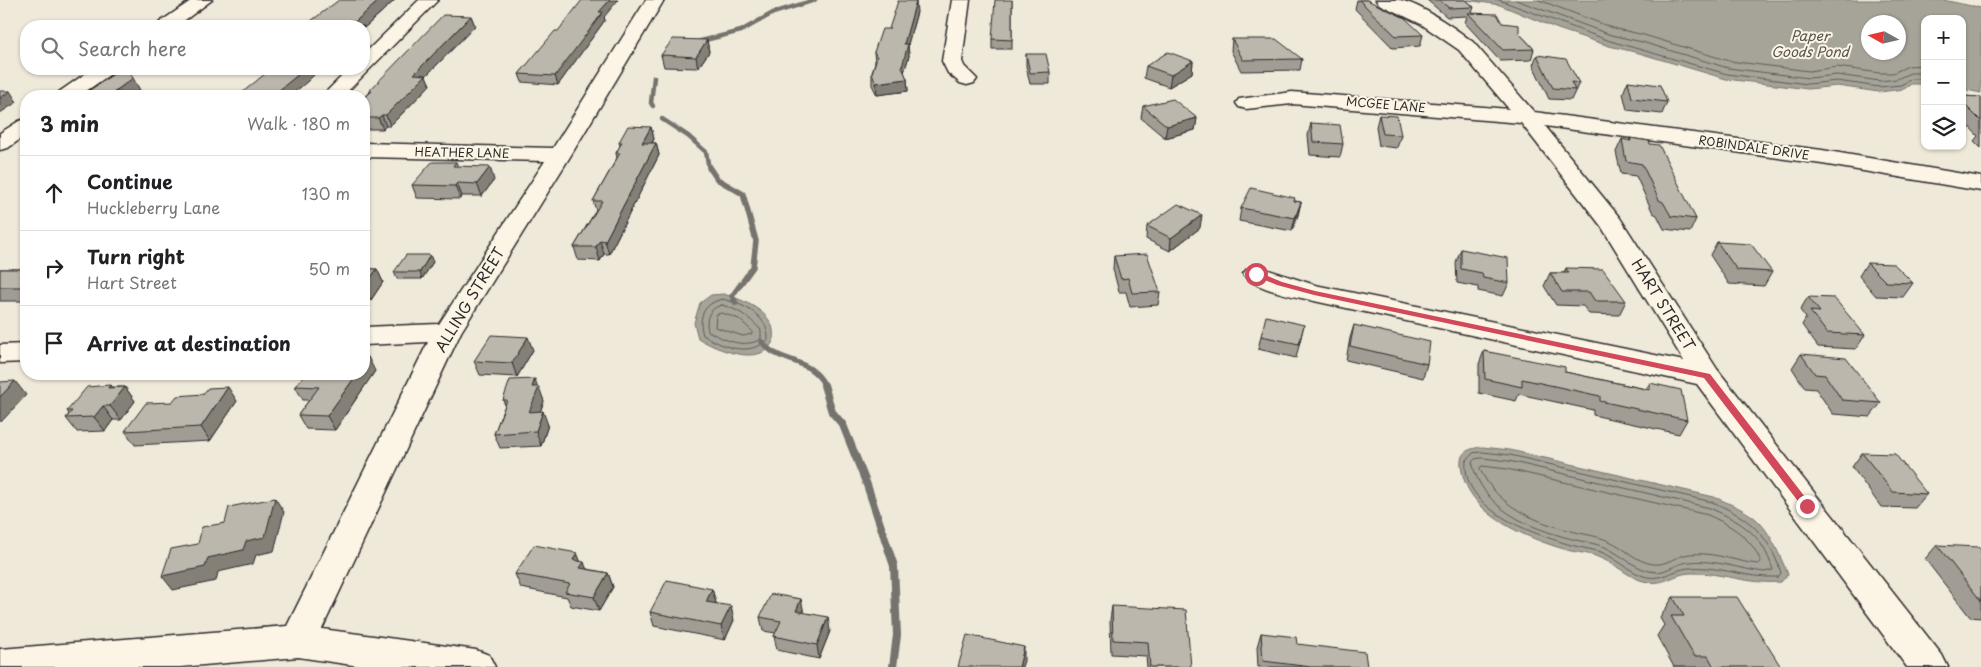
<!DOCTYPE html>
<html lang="en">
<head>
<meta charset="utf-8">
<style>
  body { margin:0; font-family:"Playpen Sans",sans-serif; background:#f2f2f2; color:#202124 }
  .controls { position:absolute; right:15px; top:15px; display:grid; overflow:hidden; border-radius:10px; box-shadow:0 1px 4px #0004 }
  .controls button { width:45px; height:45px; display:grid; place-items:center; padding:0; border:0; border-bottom:1px solid #e0e0e0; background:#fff; color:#202124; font:25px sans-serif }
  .compass { position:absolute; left:1861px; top:15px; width:45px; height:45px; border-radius:50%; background:#fff; box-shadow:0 1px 4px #0004; rotate:278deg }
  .stop { position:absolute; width:15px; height:15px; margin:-11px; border:4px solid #d1495b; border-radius:50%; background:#fff }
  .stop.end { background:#d1495b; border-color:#fff; box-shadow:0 1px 5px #0008 }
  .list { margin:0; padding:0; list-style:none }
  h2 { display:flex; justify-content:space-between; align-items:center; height:65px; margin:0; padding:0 20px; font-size:21px }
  h2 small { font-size:16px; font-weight:400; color:#757577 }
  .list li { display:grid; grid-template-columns:32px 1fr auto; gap:15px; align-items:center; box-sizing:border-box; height:75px; padding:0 20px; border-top:1px solid #e0e0e0 }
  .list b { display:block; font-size:19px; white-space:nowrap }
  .list p { margin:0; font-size:16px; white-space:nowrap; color:#757577 }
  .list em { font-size:16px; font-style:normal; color:#757577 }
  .icon { flex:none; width:28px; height:28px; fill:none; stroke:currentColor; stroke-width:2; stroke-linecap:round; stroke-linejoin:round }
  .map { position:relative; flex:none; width:1981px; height:667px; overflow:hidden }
  .search { position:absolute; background:#fff; box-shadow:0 1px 4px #0004; left:20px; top:20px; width:350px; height:55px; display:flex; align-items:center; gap:12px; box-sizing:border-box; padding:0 18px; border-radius:20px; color:#757577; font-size:19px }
  .panel { position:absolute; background:#fff; box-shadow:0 1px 4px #0004; left:20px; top:90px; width:350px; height:290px; border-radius:20px }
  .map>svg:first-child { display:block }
  .water { fill:#a6a399; stroke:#75736d; fill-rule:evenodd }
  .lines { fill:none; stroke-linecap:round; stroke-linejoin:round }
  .shore { stroke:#5c5b57; stroke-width:1 }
  .stream-far2 { stroke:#75736d; stroke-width:4.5 }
  .stream-far1 { stroke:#75736d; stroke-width:5.5 }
  .stream { stroke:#75736d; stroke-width:8 }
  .minor-casing { stroke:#2b2b2b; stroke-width:3 }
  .minor { fill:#fcf5e5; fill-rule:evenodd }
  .wall { fill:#a29d94; stroke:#2b2b2b }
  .shaded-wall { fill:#848078; stroke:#2b2b2b }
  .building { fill:#bcb7ac; stroke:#2b2b2b }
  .route { fill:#d1495b }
  .labels { text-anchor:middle; stroke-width:4; stroke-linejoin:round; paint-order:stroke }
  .far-street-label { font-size:12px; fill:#2b2b2b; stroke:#fcf5e5 }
  .far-water-label { font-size:14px; font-style:italic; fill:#565552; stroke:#fcf5e5 }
  .street-label { font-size:15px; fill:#2b2b2b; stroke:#fcf5e5 }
</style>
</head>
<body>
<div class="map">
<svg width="1981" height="667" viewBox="0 0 1981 667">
  <rect width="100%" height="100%" fill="#efe9da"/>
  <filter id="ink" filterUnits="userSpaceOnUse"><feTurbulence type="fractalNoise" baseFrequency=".02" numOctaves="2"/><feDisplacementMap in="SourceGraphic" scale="10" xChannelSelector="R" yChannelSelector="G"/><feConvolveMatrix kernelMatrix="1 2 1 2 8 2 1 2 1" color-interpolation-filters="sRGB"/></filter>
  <g filter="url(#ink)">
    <g class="water">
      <path d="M 1467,0 L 1943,0 L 1981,8 L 1981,93 L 1962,89 L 1962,19 L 1925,19 L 1925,84 L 1911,84 L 1904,89 L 1879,92 L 1837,86 L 1808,89 L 1726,79 L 1639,53 L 1609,46 L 1558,29 L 1500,5 ZM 1868,22 L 1898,22 L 1898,52 L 1868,52 Z"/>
      <path d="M 723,294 C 739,298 766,309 772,326 C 774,330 773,338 773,342 C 771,345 768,349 765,351 C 748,362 713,348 698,338 L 694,323 L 700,303 L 711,295 Z"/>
      <path d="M 1483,447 L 1510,450 L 1714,497 C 1728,503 1744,509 1756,519 C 1771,532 1779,555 1788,574 L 1781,582 C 1749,585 1722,572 1691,573 C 1670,574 1665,588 1640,580 C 1626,575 1614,563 1600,558 C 1590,553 1578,553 1567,550 C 1526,538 1465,514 1461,465 C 1459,451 1471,448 1483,447 Z"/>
    </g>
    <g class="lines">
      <g class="shore">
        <path d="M 1499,0 L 1610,41 L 1727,74 L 1808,84 L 1837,81 L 1879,87 L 1901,85 L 1911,79 L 1925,79"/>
        <path d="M 1516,0 L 1611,35 L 1642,42 L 1728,68 L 1809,78 L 1837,75 L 1880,81 L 1897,79 L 1910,73 L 1925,73"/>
        <path d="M 1539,0 L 1613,28 L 1644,35 L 1729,61 L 1809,71 L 1837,67 L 1880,73 L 1893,73 L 1908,66 L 1925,65"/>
        <path d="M 722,299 C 743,304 769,315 768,340 C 748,357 723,347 703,335 C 698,317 703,304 722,299 Z"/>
        <path d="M 722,305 C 738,309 750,318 761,330 L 761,339 C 744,349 724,340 708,331 C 705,318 709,308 722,305 Z"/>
        <path d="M 722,313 L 739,319 L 752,331 L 752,334 L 743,336 L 715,327 L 716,315 Z"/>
        <path d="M 1483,452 L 1510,455 L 1712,502 C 1748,517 1769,534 1781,573 L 1778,577 L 1767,577 C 1741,576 1713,565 1688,568 C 1673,570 1662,580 1647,577 C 1630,573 1617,558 1601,552 C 1591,549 1581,548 1571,545 C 1534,534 1461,510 1466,461 L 1473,453 Z"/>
        <path d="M 1483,458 L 1509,461 L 1710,508 C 1743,523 1762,534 1773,570 L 1764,572 C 1739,569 1714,559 1689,562 C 1677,563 1667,572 1656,572 C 1637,571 1622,555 1605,547 C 1594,543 1583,542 1572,539 C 1529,528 1482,509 1472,462 L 1475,459 Z"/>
        <path d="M 1482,466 L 1507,469 L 1708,515 C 1732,526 1751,537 1761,562 L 1759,564 L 1750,563 C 1730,559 1710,552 1690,554 C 1677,555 1666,566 1653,564 C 1636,562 1624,547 1609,541 C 1598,536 1587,535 1575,532 C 1538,523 1497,507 1480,469 Z"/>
      </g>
      <g class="stream-far2">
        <path d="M 697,42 L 741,31 L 773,13 L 815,0"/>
        <path d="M 653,106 L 651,103 L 654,77"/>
        <path d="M 662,119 L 688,136 L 706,152 L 709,169"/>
      </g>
      <g class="stream-far1">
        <path d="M 709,167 L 717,179 L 743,194 L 756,241 L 753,267 L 732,296 L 736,303"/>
        <path d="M 762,342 C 778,364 810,356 825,386"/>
      </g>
      <path class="stream" d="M 824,385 L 832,412 L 843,425 L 867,485 L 894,566 L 897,635 L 893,667"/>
      <defs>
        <g id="minor">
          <path d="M 192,0 L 212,0 L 177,26 L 157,26 L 160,22 Z"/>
          <path d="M 419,0 L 438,0 L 343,96 L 322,96 L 349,69 L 364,69 L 364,54 Z"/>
          <path d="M 646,0 L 664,0 L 571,155 L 461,332 L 322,629 L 476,650 L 489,655 L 495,667 L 366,667 L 298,657 L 180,667 L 0,667 L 0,649 L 287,626 L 428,342 L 364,345 L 364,327 L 439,324 L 545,161 L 364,157 L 364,143 L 553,148 Z"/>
          <path d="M 952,0 L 970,0 L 962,61 L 964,66 L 977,79 L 974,83 L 967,85 L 960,83 L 948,73 L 942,61 Z"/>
          <path d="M 1376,0 C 1384,0 1393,0 1400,0 C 1422,5 1455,28 1473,42 L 1534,112 L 1822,150 L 1981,177 L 1981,191 L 1822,164 L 1545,126 L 1620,218 L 1717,369 L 1942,655 L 1948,667 L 1907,667 L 1697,384 L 1314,301 C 1296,296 1254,290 1243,274 L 1247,269 L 1256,266 L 1315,285 L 1684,361 L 1601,226 L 1521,123 L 1292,104 L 1246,109 L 1239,107 L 1236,103 L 1239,99 L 1292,92 L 1509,109 L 1459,50 L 1421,24 L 1379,4 Z"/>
          <path d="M 92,69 L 115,69 L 112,73 L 79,96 L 56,96 L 59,92 Z"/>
          <path d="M 26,119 L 26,135 L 8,148 L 0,150 L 0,133 L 19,121 Z"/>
          <path d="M 26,344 L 26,362 L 0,363 L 0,345 Z"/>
        </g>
      </defs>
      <use href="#minor" class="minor-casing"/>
      <use href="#minor" class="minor"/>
    </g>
    <g class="wall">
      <path d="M 395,0 L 364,28 L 364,26 L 309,26 L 307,24 Z"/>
      <path d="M 1012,0 L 1012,49 L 992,49 L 992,39 Z"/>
      <path d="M 1357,0 L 1367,0 L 1423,35 L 1420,46 L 1393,48 L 1355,9 Z"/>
      <path d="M 1427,0 L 1466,0 L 1474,7 L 1472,13 L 1502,23 L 1519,33 L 1534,49 L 1531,60 L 1500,61 L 1465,23 L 1467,16 L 1447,17 Z"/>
      <path d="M 917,12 L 908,44 L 909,56 L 904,72 L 907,79 L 908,91 L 877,95 L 872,85 L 872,73 L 875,62 L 874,52 L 889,29 Z"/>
      <path d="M 471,16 L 475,26 L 426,76 L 430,85 L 390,126 L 386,126 L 383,129 L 364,129 L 364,98 L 370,92 L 369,91 Z"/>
      <path d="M 604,17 L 605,20 L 558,85 L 522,82 L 519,74 L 558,31 Z"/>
      <path d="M 1232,39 L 1302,59 L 1300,70 L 1241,71 L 1231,51 Z"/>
      <path d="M 707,40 L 709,52 L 698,68 L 664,67 L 661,55 Z"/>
      <path d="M 1026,54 L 1050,72 L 1050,84 L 1030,84 L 1026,66 Z"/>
      <path d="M 1537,55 L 1579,83 L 1571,100 L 1549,99 L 1533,65 Z"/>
      <path d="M 1193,61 L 1192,73 L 1169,87 L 1144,78 L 1146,66 Z"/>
      <path d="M 30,69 L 63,69 L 62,70 Z"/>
      <path d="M 1628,81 L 1667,102 L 1662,114 L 1627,110 L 1623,93 Z"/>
      <path d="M 1962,96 L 1981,97 L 1981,148 L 1974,141 L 1978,136 L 1962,119 Z"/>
      <path d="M 1143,106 L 1197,118 L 1195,130 L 1165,138 L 1141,118 Z"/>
      <path d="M 1379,115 L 1401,135 L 1397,148 L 1379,146 L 1376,127 Z"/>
      <path d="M 1311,123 L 1343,144 L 1340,157 L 1310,155 L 1308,135 Z"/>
      <path d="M 651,127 L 654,139 L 652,143 L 656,143 L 659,155 L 609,254 L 604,254 L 600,261 L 578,260 L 574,247 L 596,210 L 593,201 L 617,158 L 616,153 L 620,146 L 619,142 Z"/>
      <path d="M 1630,138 L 1650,144 L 1696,219 L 1690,232 L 1664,229 L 1657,215 L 1653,213 L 1636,176 L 1621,174 L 1616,152 L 1622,139 L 1629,141 Z"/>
      <path d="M 456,162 L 458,166 L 494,180 L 482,196 L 462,196 L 460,199 L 417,198 L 412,185 Z"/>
      <path d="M 1295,201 L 1301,202 L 1298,215 L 1292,231 L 1239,221 L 1241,208 Z"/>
      <path d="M 1147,226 L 1200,228 L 1170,251 L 1146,239 Z"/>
      <path d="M 1717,242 L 1772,272 L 1764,286 L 1729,284 L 1710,255 Z"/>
      <path d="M 1461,249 L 1509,283 L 1503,296 L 1478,291 L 1478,287 L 1457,283 L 1456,262 Z"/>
      <path d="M 1114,256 L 1160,292 L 1158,305 L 1130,307 L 1126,292 L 1119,292 L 1113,269 Z"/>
      <path d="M 433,262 L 422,279 L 397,279 L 394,272 Z"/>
      <path d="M 1867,263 L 1913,283 L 1903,297 L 1876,296 L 1859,276 Z"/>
      <path d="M 1566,268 L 1626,301 L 1619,315 L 1589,314 L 1583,306 L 1556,305 L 1544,286 L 1550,273 L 1564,273 Z"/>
      <rect x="0" y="269" width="26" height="32"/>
      <path d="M 364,269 L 377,269 L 383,282 L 371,300 L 364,300 Z"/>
      <path d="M 1808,297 L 1865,335 L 1856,349 L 1818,347 L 1802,325 L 1806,318 L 1800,310 Z"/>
      <path d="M 1304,325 L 1296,358 L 1258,349 L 1261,336 Z"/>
      <path d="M 1354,325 L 1427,364 L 1423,378 L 1346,360 L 1350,338 Z"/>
      <path d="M 533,350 L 517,377 L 480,375 L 474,361 Z"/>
      <path d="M 1484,351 L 1565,372 L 1646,389 L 1650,383 L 1687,420 L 1679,434 L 1593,415 L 1593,410 L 1519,394 L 1516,401 L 1479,393 L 1479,364 Z"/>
      <path d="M 1801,354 L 1881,403 L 1870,417 L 1833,414 L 1816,389 L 1805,388 L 1792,368 Z"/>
      <path d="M 375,371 L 335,430 L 306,429 L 298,415 L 309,400 L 303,400 L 295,386 Z"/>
      <path d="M 111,387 L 125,387 L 135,401 L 121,420 L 113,420 L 105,431 L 77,432 L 66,418 L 69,414 L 67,411 Z"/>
      <path d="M 537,387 L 544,401 L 540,412 L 548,425 L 541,446 L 500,448 L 494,434 L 505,405 L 503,400 Z"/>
      <path d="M 203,394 L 237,401 L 210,441 L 135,445 L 125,431 L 172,402 Z"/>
      <path d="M 1862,453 L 1927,494 L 1915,508 L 1881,507 L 1852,467 Z"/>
      <path d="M 1937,545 L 1981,550 L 1981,618 L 1970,617 L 1925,559 Z"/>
      <path d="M 577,553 L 580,561 L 587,569 L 608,573 L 613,587 L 599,611 L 571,606 L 567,597 L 521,588 L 515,574 Z"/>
      <path d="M 712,589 L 716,603 L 734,620 L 725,640 L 654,626 L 650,612 Z"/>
      <path d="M 1673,597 L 1781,667 L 1674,667 L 1657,636 L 1664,625 L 1660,618 Z"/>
      <path d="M 1112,606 L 1191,667 L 1147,667 L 1146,656 L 1111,654 L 1110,620 Z"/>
      <path d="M 804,612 L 830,631 L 819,659 L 777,650 L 774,636 L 776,633 L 763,631 L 760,617 Z"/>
      <path d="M 1261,633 L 1297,644 L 1367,667 L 1258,667 L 1257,647 Z"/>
    </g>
    <g class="shaded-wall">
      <path d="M 380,0 L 395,0 L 364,28 L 364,26 L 350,26 Z"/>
      <path d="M 610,0 L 618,0 L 604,17 L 605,20 L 558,85 L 555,76 L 599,12 Z"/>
      <path d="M 916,1 L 917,12 L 908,44 L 909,56 L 902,79 L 902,67 L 904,44 Z"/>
      <path d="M 471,16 L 475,26 L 426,76 L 430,85 L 390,126 L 386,115 L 414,74 Z"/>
      <path d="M 707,40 L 709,52 L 698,68 L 696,57 Z"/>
      <path d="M 1193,61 L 1192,73 L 1169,87 L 1171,75 Z"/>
      <path d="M 305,69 L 320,69 L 308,81 L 290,96 L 272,96 Z"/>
      <path d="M 133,78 L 140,90 L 131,96 L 114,92 Z"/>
      <path d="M 907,79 L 908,91 L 877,95 L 876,83 Z"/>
      <path d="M 10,91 L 17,102 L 0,113 L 0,98 Z"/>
      <path d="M 143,92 L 145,96 L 138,96 Z"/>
      <path d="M 382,115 L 386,126 L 383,129 L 378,118 Z"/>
      <path d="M 1197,118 L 1195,130 L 1165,138 L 1167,126 Z"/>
      <path d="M 651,127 L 654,139 L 645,155 L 642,143 Z"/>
      <path d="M 656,143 L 659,155 L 609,254 L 605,241 Z"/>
      <path d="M 490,167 L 494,180 L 482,196 L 477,184 Z"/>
      <path d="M 457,183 L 462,196 L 460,199 L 455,186 Z"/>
      <path d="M 1301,202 L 1298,215 L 1292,231 L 1295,218 Z"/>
      <path d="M 1202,215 L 1200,228 L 1170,251 L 1171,238 Z"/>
      <path d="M 600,240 L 604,254 L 600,261 L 596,247 Z"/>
      <path d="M 430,255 L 433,262 L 422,279 L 420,272 Z"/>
      <path d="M 377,269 L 383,282 L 371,300 L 364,287 Z"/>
      <path d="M 528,337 L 533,350 L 517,377 L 512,363 Z"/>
      <path d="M 368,357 L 375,371 L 335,430 L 327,416 L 357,374 L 364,374 L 364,364 Z"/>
      <path d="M 535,379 L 538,388 L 539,387 L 544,401 L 535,426 L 529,412 L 532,387 Z"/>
      <path d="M 15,381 L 26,395 L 1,422 L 0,420 L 0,397 Z"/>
      <path d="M 110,385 L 118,396 L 125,387 L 135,401 L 121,420 L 110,406 L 108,388 Z"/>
      <path d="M 228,387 L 237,401 L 210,441 L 201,427 Z"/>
      <path d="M 103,406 L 113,420 L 105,431 L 94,417 Z"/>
      <path d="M 543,411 L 548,425 L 541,446 L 536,431 Z"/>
      <path d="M 275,498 L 284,512 L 274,551 L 256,555 L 253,564 L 218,572 L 216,581 L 173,590 L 162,576 L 208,558 Z"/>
      <path d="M 577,553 L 582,565 L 584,562 L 589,576 L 586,582 L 573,560 Z"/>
      <path d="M 608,573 L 613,587 L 599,611 L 594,597 Z"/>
      <path d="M 712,589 L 716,603 L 710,616 L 706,602 Z"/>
      <path d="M 801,599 L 804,613 L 796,611 Z"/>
      <path d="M 731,606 L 734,620 L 725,640 L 721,626 Z"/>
      <path d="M 828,617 L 830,631 L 819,659 L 817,645 Z"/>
      <path d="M 1024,647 L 1024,661 L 1022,667 L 1019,667 Z"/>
    </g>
    <g class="building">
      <path d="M 339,0 L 380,0 L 350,26 L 315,26 L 317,24 L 307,24 Z"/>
      <path d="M 582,0 L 610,0 L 599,12 L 603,12 L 555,76 L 519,74 L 555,31 L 558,31 Z"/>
      <path d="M 995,0 L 1012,0 L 1012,40 L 992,39 Z"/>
      <path d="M 1359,0 L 1367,0 L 1405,18 L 1423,35 L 1396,36 Z"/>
      <path d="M 1439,0 L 1466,0 L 1474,7 L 1449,8 Z"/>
      <path d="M 898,1 L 916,1 L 904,44 L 908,44 L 902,67 L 907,79 L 876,83 L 872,73 L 877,57 L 874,52 L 882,29 L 889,29 Z"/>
      <path d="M 1468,13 L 1497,14 L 1502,23 L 1519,25 L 1519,33 L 1534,49 L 1503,50 Z"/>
      <path d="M 443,15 L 471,16 L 414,74 L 426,75 L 386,115 L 382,115 L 378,118 L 364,118 L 364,98 L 372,91 L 369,91 Z"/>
      <path d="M 673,39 L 707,40 L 696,57 L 661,55 Z"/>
      <path d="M 1232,39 L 1276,39 L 1302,59 L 1243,60 Z"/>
      <path d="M 1168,52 L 1193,61 L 1171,75 L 1146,66 Z"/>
      <path d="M 1026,54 L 1046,54 L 1050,72 L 1030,73 Z"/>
      <path d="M 1537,55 L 1566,59 L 1579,83 L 1571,82 L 1575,90 L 1553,88 Z"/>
      <path d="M 121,69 L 127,69 L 133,78 L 114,92 L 143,92 L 138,96 L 81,96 Z"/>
      <path d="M 271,69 L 305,69 L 272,96 L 238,96 Z"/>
      <path d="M 1628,81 L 1660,85 L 1667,102 L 1632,98 Z"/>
      <path d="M 0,91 L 10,91 L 0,98 Z"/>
      <path d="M 1962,96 L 1981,97 L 1981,121 L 1962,102 Z"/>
      <path d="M 1173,99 L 1197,118 L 1167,126 L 1143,106 Z"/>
      <path d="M 1379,115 L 1397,116 L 1401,135 L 1383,134 Z"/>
      <path d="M 1311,123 L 1340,125 L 1343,144 L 1313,142 Z"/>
      <path d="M 628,126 L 651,127 L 642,143 L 656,143 L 605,241 L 600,240 L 596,247 L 574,247 L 602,201 L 593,201 L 620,153 L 616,153 L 622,142 L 619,142 Z"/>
      <path d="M 1630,138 L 1649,141 L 1650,144 L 1659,145 L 1696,219 L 1671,216 L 1663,202 L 1659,200 L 1642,164 L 1626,161 L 1622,139 L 1631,141 Z"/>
      <path d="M 432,162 L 456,162 L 453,166 L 490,167 L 477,184 L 457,183 L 455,186 L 412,185 Z"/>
      <path d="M 1251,188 L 1295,198 L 1294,201 L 1301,202 L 1295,218 L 1241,208 Z"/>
      <path d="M 1178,204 L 1202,215 L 1171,238 L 1147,226 Z"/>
      <path d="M 1717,242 L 1751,244 L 1772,272 L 1737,270 Z"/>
      <path d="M 1461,249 L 1508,258 L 1509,283 L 1483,278 L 1482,273 L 1461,269 Z"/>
      <path d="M 1147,254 L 1160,292 L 1132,293 L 1128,278 L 1121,279 L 1114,256 Z"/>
      <path d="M 406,255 L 430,255 L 420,272 L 394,272 Z"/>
      <path d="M 1867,263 L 1894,264 L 1913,283 L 1886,282 Z"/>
      <path d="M 1566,268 L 1603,269 L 1626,301 L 1595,301 L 1589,292 L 1562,292 L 1550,273 L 1569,273 Z"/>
      <rect x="0" y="269" width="26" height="18"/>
      <path d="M 364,269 L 377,269 L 364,287 Z"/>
      <path d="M 1808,297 L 1834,298 L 1865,335 L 1827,333 L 1810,311 L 1820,312 Z"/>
      <path d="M 1266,316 L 1304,325 L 1299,344 L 1261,336 Z"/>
      <path d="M 1354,325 L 1430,342 L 1427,364 L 1350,346 Z"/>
      <path d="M 491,335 L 528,337 L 512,363 L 474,361 Z"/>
      <path d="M 1484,351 L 1565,367 L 1565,372 L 1650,390 L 1650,383 L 1681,390 L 1687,420 L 1600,401 L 1600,396 L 1522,379 L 1522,387 L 1485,379 Z"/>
      <path d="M 1801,354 L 1846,358 L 1881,403 L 1842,400 L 1825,375 L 1815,374 Z"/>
      <path d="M 364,357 L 368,357 L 364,364 Z"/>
      <path d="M 306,374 L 357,374 L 327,416 L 298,415 L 319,387 L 295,386 Z"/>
      <path d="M 535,379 L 532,387 L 539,387 L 529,412 L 543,411 L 536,431 L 494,434 L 507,400 L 503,400 L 510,380 Z"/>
      <path d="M 15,381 L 0,397 L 0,382 Z"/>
      <path d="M 110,385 L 108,388 L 125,387 L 110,406 L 103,406 L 94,417 L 66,418 L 72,411 L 67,411 L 87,387 Z"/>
      <path d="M 228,387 L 201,427 L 125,431 L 146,403 L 172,402 L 177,396 L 203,394 L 208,388 Z"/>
      <path d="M 1862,453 L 1895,454 L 1927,494 L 1893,492 Z"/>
      <path d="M 275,498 L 265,537 L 246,541 L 243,550 L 208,558 L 205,567 L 162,576 L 171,549 L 198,544 L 202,527 L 225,523 L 229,507 Z"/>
      <path d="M 534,545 L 577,553 L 573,560 L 584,562 L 580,568 L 608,573 L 594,597 L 565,592 L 570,584 L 515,574 Z"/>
      <path d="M 1937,545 L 1978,547 L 1981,550 L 1981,601 Z"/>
      <path d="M 667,580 L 712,589 L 706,602 L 731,606 L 721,626 L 650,612 Z"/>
      <path d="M 771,594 L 801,599 L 796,611 L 828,617 L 817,645 L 774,636 L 781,621 L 760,617 Z"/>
      <path d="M 1673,597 L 1737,597 L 1781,667 L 1714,667 L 1708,656 L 1694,656 L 1671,616 L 1684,616 Z"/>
      <path d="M 1112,606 L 1186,610 L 1191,667 L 1150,667 L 1148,642 L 1113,640 Z"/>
      <path d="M 1261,633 L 1296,637 L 1297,644 L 1365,652 L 1367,667 L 1311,667 L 1263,661 Z"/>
      <path d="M 967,635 L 1024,647 L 1019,667 L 958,667 Z"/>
    </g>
  </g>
  <path class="route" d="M 1253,272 L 1258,272 L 1282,282 L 1315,291 L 1710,374 L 1812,506 L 1807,510 L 1804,509 L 1704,378 L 1314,295 L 1277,285 L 1253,275 Z"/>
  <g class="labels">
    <g class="far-street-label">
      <text transform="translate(1386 105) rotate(5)" y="4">MCGEE LANE</text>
      <text transform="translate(1754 148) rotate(8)" y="4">ROBINDALE DRIVE</text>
      <text transform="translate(462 153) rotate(1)" y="4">HEATHER LANE</text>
    </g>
    <g class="far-water-label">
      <text x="1810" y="41">Paper<tspan x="1810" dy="16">Goods Pond</tspan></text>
    </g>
    <g class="street-label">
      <text transform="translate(470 300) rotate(-59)" y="5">ALLING STREET</text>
      <text transform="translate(1663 305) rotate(58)" y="5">HART STREET</text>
    </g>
  </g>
</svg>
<div class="controls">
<button>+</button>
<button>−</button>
<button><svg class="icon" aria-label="layers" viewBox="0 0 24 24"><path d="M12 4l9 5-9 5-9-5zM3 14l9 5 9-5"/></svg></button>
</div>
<svg class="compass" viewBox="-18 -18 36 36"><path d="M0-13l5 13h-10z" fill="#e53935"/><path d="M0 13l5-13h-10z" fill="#757577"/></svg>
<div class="stop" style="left:1256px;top:274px"></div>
<div class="stop end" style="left:1807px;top:506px"></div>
<div class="search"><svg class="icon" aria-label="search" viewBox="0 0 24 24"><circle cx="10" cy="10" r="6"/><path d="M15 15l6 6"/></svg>Search here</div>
<section class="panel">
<h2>3 min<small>Walk · 180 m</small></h2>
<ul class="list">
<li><svg class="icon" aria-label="ahead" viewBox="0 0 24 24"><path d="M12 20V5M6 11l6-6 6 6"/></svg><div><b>Continue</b><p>Huckleberry Lane</p></div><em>130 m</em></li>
<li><svg class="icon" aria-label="right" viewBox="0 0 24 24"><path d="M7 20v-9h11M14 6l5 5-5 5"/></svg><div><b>Turn right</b><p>Hart Street</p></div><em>50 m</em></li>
<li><svg class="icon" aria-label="arrive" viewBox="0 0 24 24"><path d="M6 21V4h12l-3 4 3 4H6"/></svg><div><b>Arrive at destination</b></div></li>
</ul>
</section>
</div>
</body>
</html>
